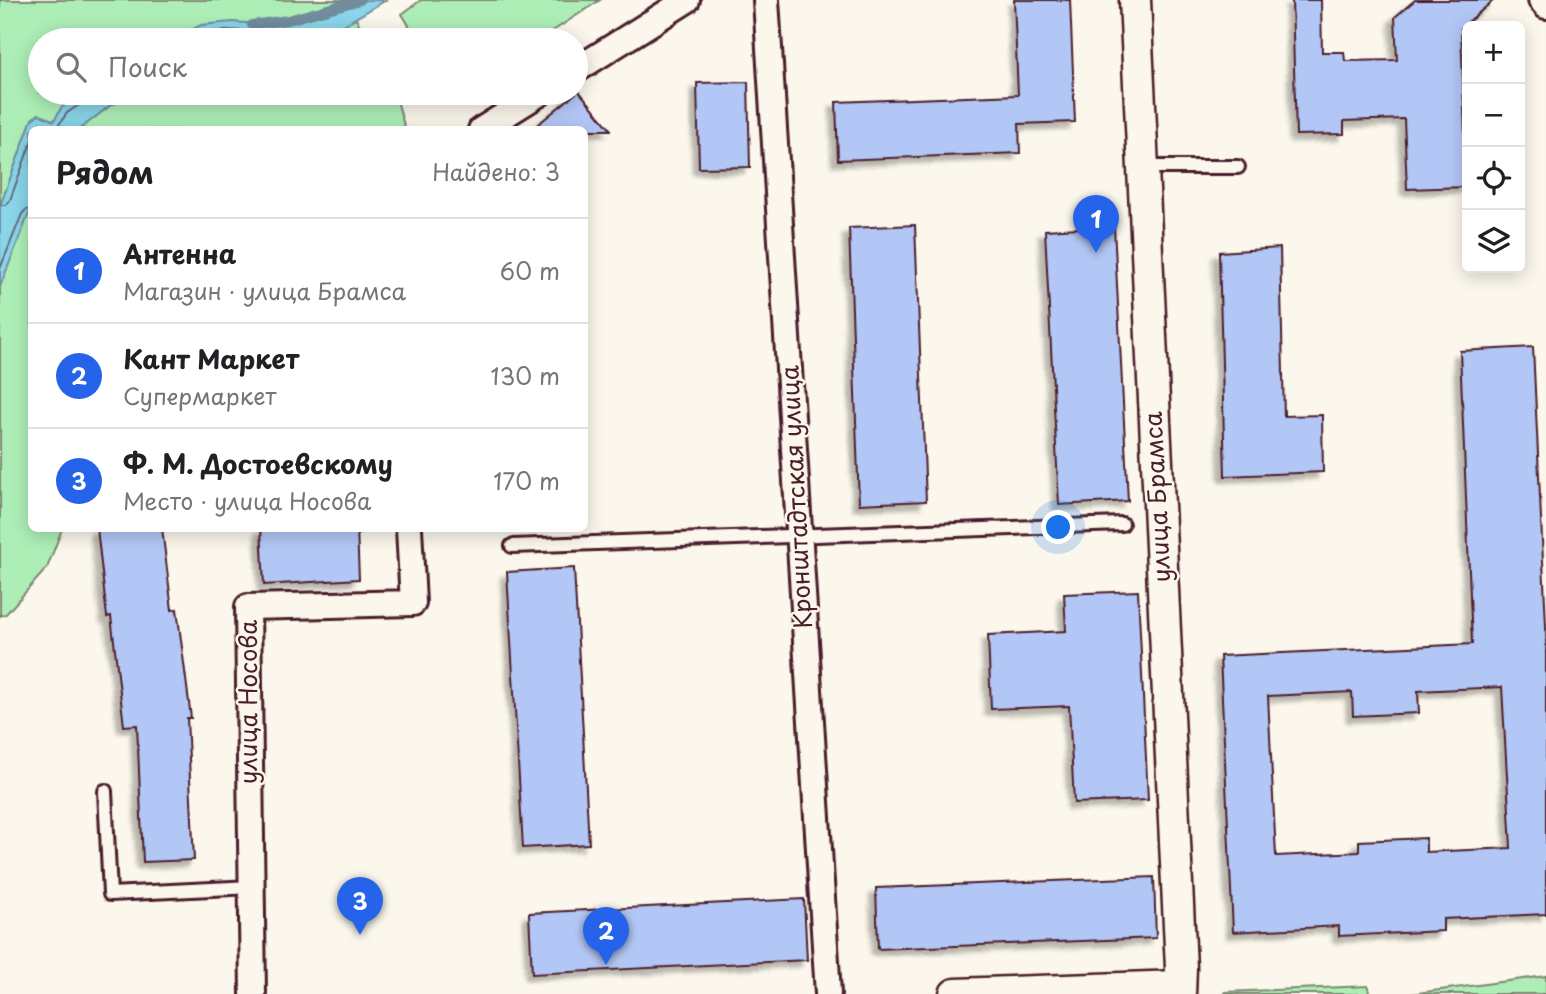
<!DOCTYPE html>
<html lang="ru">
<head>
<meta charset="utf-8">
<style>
  body { margin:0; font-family:"Playpen Sans",sans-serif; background:#f2f2f2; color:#202124 }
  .controls { position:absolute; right:21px; top:21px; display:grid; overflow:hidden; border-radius:10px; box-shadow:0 4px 18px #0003 }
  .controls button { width:63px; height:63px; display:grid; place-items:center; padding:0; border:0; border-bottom:2px solid #e0e0e0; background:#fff; color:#202124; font:35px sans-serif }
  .you { position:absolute; left:1059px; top:528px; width:24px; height:24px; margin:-18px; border:5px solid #fff; border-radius:50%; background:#1a73e8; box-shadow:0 0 0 10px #1a73e833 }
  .badge { display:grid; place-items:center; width:46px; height:46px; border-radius:50%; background:#2563eb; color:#fff; font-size:23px; font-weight:700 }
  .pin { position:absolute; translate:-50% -58px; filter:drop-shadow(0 2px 4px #0008) }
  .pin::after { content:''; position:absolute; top:37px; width:24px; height:21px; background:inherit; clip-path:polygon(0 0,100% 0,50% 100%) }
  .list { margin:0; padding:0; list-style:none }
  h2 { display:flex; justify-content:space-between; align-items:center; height:91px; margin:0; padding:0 28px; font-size:30px }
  h2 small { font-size:23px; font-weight:400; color:#757577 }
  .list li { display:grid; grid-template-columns:46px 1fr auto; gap:21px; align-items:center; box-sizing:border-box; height:105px; padding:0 28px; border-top:2px solid #e0e0e0 }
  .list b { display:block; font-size:26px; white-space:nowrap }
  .list p { margin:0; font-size:23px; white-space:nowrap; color:#757577 }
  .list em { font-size:23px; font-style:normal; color:#757577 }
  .icon { flex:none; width:38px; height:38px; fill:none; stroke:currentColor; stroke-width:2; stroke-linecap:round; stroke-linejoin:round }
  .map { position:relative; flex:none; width:1546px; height:994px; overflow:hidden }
  .search { position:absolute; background:#fff; box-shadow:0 4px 18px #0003; left:28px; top:28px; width:560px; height:77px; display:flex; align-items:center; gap:18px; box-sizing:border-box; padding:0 24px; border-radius:38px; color:#757577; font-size:26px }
  .panel { position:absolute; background:#fff; box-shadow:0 4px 18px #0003; left:28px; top:126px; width:560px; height:406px; border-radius:10px }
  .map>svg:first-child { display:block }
  .green { fill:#adeeb6; stroke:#7c8670; stroke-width:2 }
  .water { fill:#89d5e9; stroke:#708c9d; stroke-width:2 }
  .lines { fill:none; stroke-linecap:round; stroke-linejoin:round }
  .shore { stroke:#636877; stroke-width:2 }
  .stream { stroke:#708c9d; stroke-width:10 }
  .building { fill:#b3c7f6; stroke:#4a1f2b; stroke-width:2; fill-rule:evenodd; filter:url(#shadow) }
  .service-casing { stroke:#4a1f2b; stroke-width:18 }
  .minor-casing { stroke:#4a1f2b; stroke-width:30 }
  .tertiary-casing { stroke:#4a1f2b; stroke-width:35 }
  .service { stroke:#fbf7ec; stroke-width:12 }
  .minor { stroke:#fbf7ec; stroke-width:24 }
  .tertiary { stroke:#fbf7ec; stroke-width:30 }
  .labels { text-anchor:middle; stroke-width:5; stroke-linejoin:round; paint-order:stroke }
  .street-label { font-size:24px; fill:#4a1f2b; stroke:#fbf7ec }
</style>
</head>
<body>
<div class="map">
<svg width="1546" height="994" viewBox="0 0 1546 994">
  <defs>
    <filter id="shadow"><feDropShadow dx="-6" dy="6" stdDeviation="2" flood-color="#0004"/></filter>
  </defs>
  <rect width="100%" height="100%" fill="#fbf7ec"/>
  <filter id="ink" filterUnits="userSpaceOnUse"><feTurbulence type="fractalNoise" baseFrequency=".0143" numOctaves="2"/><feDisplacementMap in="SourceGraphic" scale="14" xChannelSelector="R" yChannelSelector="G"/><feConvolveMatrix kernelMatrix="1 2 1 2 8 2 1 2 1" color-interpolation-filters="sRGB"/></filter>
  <g filter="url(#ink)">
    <g class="green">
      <path d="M 0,0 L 346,0 L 368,40 L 40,40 L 40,93 L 395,93 L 405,129 L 32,130 L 32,528 L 62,529 L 47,568 L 6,614 L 0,616 Z"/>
      <path d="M 421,0 L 600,0 L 539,40 L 418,40 L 402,14 Z"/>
      <path d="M 1546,976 L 1546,994 L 1410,994 Z"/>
      <path d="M 1368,986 L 1369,994 L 1225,994 L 1225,992 Z"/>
    </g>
    <g class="water">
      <path d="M 355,0 L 386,0 L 330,33 L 281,40 L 171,40 L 201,25 L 232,22 L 277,25 L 330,12 Z"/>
      <path d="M 85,93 L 141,93 L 111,105 L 80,129 L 32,130 L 31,208 L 0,287 L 0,206 L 32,119 L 39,114 L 54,121 L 61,108 Z"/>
    </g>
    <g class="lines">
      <g class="shore">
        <path d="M 187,40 C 225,22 251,36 289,30 L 292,32 L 291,40"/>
        <path d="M 35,130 L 39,123 L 53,127 L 58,126 L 67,113 L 86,100 L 88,93"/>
        <path d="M 0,205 L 6,205 L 10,200 L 32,140"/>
        <path d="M 0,269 L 22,214 L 26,210 L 32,209"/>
      </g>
      <path class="stream" d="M 252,25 L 288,20 L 360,0"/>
    </g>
    <g class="building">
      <path d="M 1014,0 L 1070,0 L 1075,122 L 1019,124 L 1020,153 L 838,160 L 836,102 L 1018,95 Z"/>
      <path d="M 1292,0 L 1321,0 L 1322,52 L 1344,52 L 1345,61 L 1397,60 L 1395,17 L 1415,0 L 1494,0 L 1461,28 L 1467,187 L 1407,189 L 1404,119 L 1344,121 L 1344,134 L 1296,135 Z"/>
      <path d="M 748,82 L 750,167 L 699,168 L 697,83 Z"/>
      <path d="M 578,90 L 611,130 L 531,130 L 576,93 Z"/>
      <path d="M 915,225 L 926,501 L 859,504 L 849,228 Z"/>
      <path d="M 1114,226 L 1128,501 L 1059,505 L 1045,230 Z"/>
      <path d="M 1280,248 L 1284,416 L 1322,415 L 1323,472 L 1225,476 L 1219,252 Z"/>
      <path d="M 1533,347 L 1546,625 L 1546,914 L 1443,919 L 1443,931 L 1339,936 L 1339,926 L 1233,932 L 1220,656 L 1472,644 L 1460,351 ZM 1502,687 L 1511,848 L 1426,852 L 1426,838 L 1359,841 L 1359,852 L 1276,856 L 1268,696 L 1352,692 L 1353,716 L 1419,713 L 1418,691 Z"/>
      <path d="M 97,528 L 162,528 L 172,610 L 177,609 L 191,718 L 187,718 L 194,860 L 143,862 L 137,725 L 124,726 L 111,616 L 107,617 Z"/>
      <path d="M 261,528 L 357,528 L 359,579 L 264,585 Z"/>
      <path d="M 574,568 L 589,844 L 523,848 L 507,572 Z"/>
      <path d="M 1138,591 L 1148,800 L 1074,803 L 1069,706 L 991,709 L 988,635 L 1066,631 L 1064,594 Z"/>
      <path d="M 1154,877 L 1156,938 L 878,949 L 876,888 Z"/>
      <path d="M 804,899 L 807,960 L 532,974 L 529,913 Z"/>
    </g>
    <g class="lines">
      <defs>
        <g id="service">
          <path d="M 1144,167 L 1238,167"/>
          <path d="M 512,546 L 1122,524"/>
          <path d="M 105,791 L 110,894 L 252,887"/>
        </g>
        <g id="minor">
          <path d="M 766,0 L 828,994"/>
          <path d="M 1541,0 L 1546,6"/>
          <path d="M 576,70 L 687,0"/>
          <path d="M 481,130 L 540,93"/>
          <path d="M 253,994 L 248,607 L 413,603 L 409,528"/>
        </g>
        <g id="tertiary">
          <path d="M 1135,0 L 1181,968 L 1180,994"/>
          <path d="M 955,994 L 1180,986"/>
        </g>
      </defs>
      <use href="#service" class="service-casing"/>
      <use href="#minor" class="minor-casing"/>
      <use href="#tertiary" class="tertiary-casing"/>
      <use href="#service" class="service"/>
      <use href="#minor" class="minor"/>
      <use href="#tertiary" class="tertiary"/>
    </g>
  </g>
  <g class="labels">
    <g class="street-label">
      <text transform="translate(797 497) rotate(-93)" y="8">Кронштадтская улица</text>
      <text transform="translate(1158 497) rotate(-93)" y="8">улица Брамса</text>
      <text transform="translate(249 702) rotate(-90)" y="8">улица Носова</text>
    </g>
  </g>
</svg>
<div class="controls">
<button>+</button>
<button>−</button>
<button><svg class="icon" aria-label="locate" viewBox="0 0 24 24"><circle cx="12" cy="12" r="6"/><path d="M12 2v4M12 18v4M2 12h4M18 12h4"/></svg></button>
<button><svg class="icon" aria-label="layers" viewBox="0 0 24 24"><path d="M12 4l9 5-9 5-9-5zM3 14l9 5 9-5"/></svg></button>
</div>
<div class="you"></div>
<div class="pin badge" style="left:1096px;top:253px">1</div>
<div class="pin badge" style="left:606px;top:965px">2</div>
<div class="pin badge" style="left:360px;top:935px">3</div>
<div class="search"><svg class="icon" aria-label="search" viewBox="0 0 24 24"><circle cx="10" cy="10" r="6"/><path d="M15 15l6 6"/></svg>Поиск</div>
<section class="panel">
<h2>Рядом<small>Найдено: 3</small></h2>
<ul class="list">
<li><span class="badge">1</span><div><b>Антенна</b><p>Магазин · улица Брамса</p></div><em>60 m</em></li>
<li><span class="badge">2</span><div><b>Кант Маркет</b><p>Супермаркет</p></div><em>130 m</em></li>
<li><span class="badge">3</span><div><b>Ф. М. Достоевскому</b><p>Место · улица Носова</p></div><em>170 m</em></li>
</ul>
</section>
</div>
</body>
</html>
